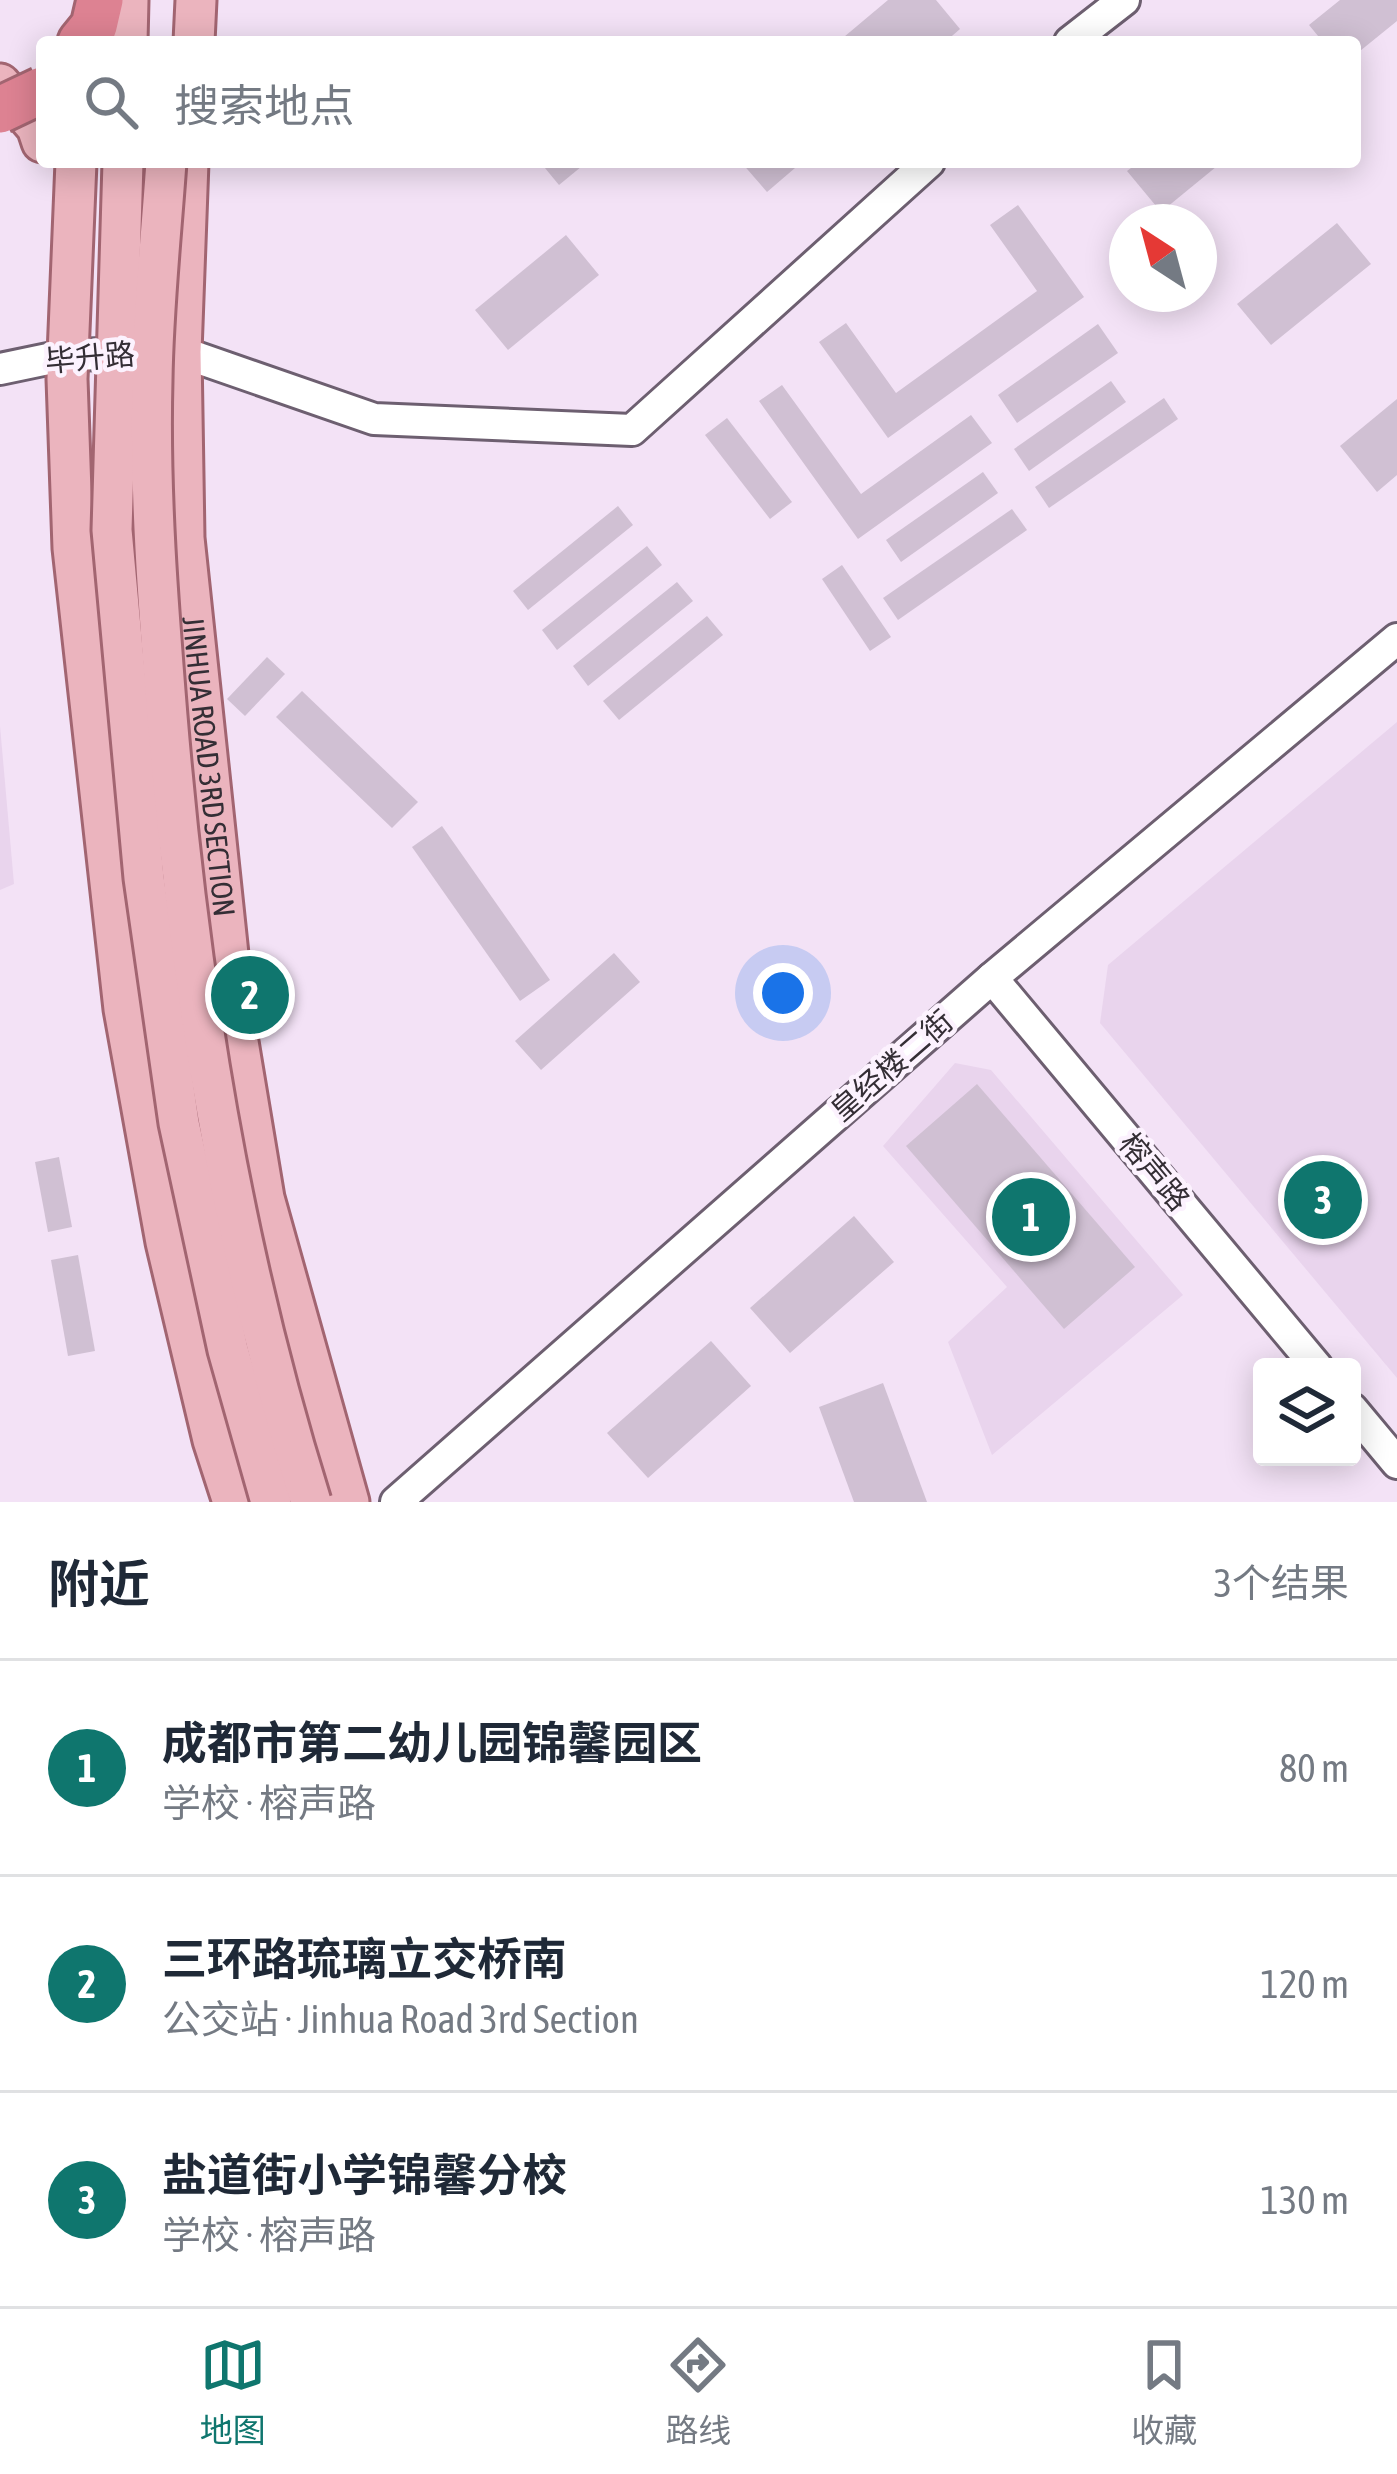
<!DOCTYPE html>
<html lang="zh">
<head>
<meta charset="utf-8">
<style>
  body { margin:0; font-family:"Asap Condensed","Noto Sans SC",sans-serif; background:#f2f2f3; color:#1f2937 }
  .controls { position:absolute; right:36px; bottom:36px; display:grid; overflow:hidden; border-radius:12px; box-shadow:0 6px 30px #0003 }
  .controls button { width:108px; height:108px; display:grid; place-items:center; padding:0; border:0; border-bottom:3px solid #e0e1e3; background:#fff; color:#1f2937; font:60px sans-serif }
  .compass { position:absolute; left:1109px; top:204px; width:108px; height:108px; border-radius:50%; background:#fff; box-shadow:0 6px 30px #0003; rotate:324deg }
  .you { position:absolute; left:783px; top:993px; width:42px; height:42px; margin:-30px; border:9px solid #fff; border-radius:50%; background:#1a73e8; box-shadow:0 0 0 18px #1a73e833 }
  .badge { display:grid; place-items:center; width:78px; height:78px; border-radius:50%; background:#0f766e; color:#fff; font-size:39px; font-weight:700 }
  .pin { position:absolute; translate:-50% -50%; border:6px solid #fff; box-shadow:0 3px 12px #0006 }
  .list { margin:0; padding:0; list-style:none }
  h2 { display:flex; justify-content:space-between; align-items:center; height:156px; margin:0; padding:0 48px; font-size:51px }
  h2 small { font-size:39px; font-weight:400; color:#747a83 }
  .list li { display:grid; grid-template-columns:78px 1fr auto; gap:36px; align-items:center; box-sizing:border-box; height:216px; padding:0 48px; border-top:3px solid #e0e1e3 }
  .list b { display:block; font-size:45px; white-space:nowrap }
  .list p { margin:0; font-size:39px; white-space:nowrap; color:#747a83 }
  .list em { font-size:39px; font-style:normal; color:#747a83 }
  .icon { flex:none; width:66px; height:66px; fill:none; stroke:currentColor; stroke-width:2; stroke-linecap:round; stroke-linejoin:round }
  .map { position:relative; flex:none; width:1397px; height:1502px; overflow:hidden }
  .search { position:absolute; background:#fff; box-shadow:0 6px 30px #0003; left:36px; right:36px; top:36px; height:132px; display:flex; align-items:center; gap:30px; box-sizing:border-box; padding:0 42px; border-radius:12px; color:#747a83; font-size:45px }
  .sheet { height:804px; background:#fff }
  nav { display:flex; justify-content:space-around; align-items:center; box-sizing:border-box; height:168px; border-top:3px solid #e0e1e3; background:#fff; font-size:33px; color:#747a83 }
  nav a { display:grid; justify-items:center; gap:6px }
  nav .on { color:#0f766e }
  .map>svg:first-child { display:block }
  .built { fill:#e9d4ed }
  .building { fill:#d0c0d3 }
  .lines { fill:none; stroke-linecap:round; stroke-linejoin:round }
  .minor-casing { stroke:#6d5f70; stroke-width:36 }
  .major-casing { stroke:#a26571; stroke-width:45 }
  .highway-casing { stroke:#a26571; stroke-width:51 }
  .minor { stroke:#fff; stroke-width:30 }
  .major { stroke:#ebb4be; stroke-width:39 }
  .highway { stroke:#dd8292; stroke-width:45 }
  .major-bridge-casing { stroke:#a26571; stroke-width:45; stroke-linecap:butt }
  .highway-bridge-casing { stroke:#a26571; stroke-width:51; stroke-linecap:butt }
  .major-bridge { stroke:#ebb4be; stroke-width:39 }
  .highway-bridge { stroke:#dd8292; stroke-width:45 }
  .labels { text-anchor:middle; stroke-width:9; stroke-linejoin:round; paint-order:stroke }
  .street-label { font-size:30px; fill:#342e35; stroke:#fcf2fe }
</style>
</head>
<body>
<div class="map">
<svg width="1397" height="1502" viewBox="0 0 1397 1502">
  <rect width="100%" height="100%" fill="#f3e2f6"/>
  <g class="built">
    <path d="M 1397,722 L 1397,1378 L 1100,1023 L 1108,965 Z"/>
    <path d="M 0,726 L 14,884 L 0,890 Z"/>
    <path d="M 955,1063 L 991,1070 L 1183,1295 L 992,1455 L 948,1342 L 1007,1287 L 883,1146 Z"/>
  </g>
  <g class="building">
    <path d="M 888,0 L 936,0 L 960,29 L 945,42 L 838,42 Z"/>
    <path d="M 1340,0 L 1397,0 L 1397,21 L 1355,55 L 1355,42 L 1323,42 L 1309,25 Z"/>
    <path d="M 540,162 L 587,162 L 559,185 Z"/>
    <path d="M 741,162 L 802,162 L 767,192 Z"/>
    <path d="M 1139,162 L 1222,162 L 1161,212 L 1127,171 Z"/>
    <path d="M 1018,205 L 1084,297 L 888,438 L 819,342 L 846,323 L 896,393 L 1037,291 L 990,225 Z"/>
    <path d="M 1337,223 L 1371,264 L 1271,345 L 1237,304 Z"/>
    <path d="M 566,235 L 599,275 L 508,350 L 475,310 Z"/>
    <path d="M 1098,324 L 1118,353 L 1017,423 L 998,395 Z"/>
    <path d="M 1111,381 L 1126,402 L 1029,471 L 1014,449 Z"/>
    <path d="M 782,385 L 861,494 L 971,415 L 992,443 L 858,539 L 759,401 Z"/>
    <path d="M 1164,398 L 1178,419 L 1049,508 L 1035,487 Z"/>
    <path d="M 1397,399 L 1397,475 L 1377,492 L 1340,446 Z"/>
    <path d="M 727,418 L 792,502 L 770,519 L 705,435 Z"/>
    <path d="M 983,472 L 998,493 L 901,562 L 886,540 Z"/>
    <path d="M 618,506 L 633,525 L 528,610 L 513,591 Z"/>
    <path d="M 1012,509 L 1027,530 L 898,620 L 883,598 Z"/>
    <path d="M 647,546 L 662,565 L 557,650 L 542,630 Z"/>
    <path d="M 842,565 L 891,637 L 870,651 L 822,579 Z"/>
    <path d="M 677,582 L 693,601 L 588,686 L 573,666 Z"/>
    <path d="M 707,616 L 723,635 L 619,720 L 603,701 Z"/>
    <path d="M 267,657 L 285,674 L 245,716 L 227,699 Z"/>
    <path d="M 302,691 L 418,802 L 392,828 L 276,717 Z"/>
    <path d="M 442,826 L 550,980 L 520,1001 L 412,847 Z"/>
    <path d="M 614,953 L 640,982 L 541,1070 L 515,1041 Z"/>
    <path d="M 977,1084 L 1135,1267 L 1064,1329 L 906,1146 Z"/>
    <path d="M 59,1157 L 72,1227 L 48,1232 L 35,1162 Z"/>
    <path d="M 854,1216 L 894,1262 L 790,1353 L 750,1308 Z"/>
    <path d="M 78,1255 L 95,1351 L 68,1356 L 51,1260 Z"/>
    <path d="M 711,1341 L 751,1386 L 648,1478 L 607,1433 Z"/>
    <path d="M 883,1383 L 927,1502 L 854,1502 L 819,1407 Z"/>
  </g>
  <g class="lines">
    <defs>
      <g id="minor">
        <path d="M 1070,42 L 1124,0"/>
        <path d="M 0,369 L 67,355 L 181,352 L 374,419 L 632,430 L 929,162"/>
        <path d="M 992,978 L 1317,1367"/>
        <path d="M 1352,1409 L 1397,1463"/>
        <path d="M 396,1502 L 992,978 L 1397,639"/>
      </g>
      <g id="major">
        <path d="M 127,42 L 128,0"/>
        <path d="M 194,42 L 196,0"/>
        <path d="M 0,84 L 37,127 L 42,142"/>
        <path d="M 76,162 L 67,379 L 73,548 L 124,1009 L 166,1242 L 213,1440 L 233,1502"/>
        <path id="s1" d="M 188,162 L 181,352 L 184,538 L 236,1030 L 264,1198 L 349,1502"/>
      </g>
      <path id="highway" d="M 81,42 L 94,26 L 100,0"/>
    </defs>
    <use href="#minor" class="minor-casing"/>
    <use href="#major" class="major-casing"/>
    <use href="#highway" class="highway-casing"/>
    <use href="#minor" class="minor"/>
    <use href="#major" class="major"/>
    <use href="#highway" class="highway"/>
    <defs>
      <g id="major-bridge">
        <path d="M 123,162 L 112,530 L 144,878 L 179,1123 L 228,1350 L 271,1502"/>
        <path d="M 166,162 C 161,234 153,307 152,380 C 149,492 158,605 167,716 C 189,982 231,1247 311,1502"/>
      </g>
      <path id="highway-bridge" d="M 0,110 L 42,90"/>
    </defs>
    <use href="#major-bridge" class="major-bridge-casing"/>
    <use href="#highway-bridge" class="highway-bridge-casing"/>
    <use href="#major-bridge" class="major-bridge"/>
    <use href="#highway-bridge" class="highway-bridge"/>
  </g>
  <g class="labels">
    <g class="street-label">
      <text transform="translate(90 358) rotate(-5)" y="10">毕升路</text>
      <text dy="10" stroke="none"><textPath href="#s1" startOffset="606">JINHUA ROAD 3RD SECTION</textPath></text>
      <text transform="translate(892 1066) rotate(-41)" y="10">皇经楼二街</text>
      <text transform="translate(1154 1172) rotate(50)" y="10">榕声路</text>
    </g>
  </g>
</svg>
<div class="controls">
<button><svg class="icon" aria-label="layers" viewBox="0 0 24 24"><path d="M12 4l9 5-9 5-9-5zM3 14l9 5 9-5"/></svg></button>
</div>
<svg class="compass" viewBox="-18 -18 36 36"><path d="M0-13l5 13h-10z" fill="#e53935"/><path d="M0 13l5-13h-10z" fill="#747a83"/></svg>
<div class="you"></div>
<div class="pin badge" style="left:1031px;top:1217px">1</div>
<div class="pin badge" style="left:250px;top:995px">2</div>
<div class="pin badge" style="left:1323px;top:1200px">3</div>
<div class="search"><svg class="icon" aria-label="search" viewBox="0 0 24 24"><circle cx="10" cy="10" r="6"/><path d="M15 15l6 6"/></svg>搜索地点</div>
</div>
<section class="sheet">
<h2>附近<small>3个结果</small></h2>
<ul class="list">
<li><span class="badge">1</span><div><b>成都市第二幼儿园锦馨园区</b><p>学校 · 榕声路</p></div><em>80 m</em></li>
<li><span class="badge">2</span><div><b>三环路琉璃立交桥南</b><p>公交站 · Jinhua Road 3rd Section</p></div><em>120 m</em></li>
<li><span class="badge">3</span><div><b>盐道街小学锦馨分校</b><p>学校 · 榕声路</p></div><em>130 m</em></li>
</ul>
</section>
<nav>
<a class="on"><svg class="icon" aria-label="map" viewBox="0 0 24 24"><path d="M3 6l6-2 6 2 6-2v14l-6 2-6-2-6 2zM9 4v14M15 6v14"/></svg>地图</a>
<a><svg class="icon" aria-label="directions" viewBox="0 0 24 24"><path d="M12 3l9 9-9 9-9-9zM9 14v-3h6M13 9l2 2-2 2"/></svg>路线</a>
<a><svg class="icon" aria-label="saved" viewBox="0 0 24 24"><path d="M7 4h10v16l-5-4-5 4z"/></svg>收藏</a>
</nav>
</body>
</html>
